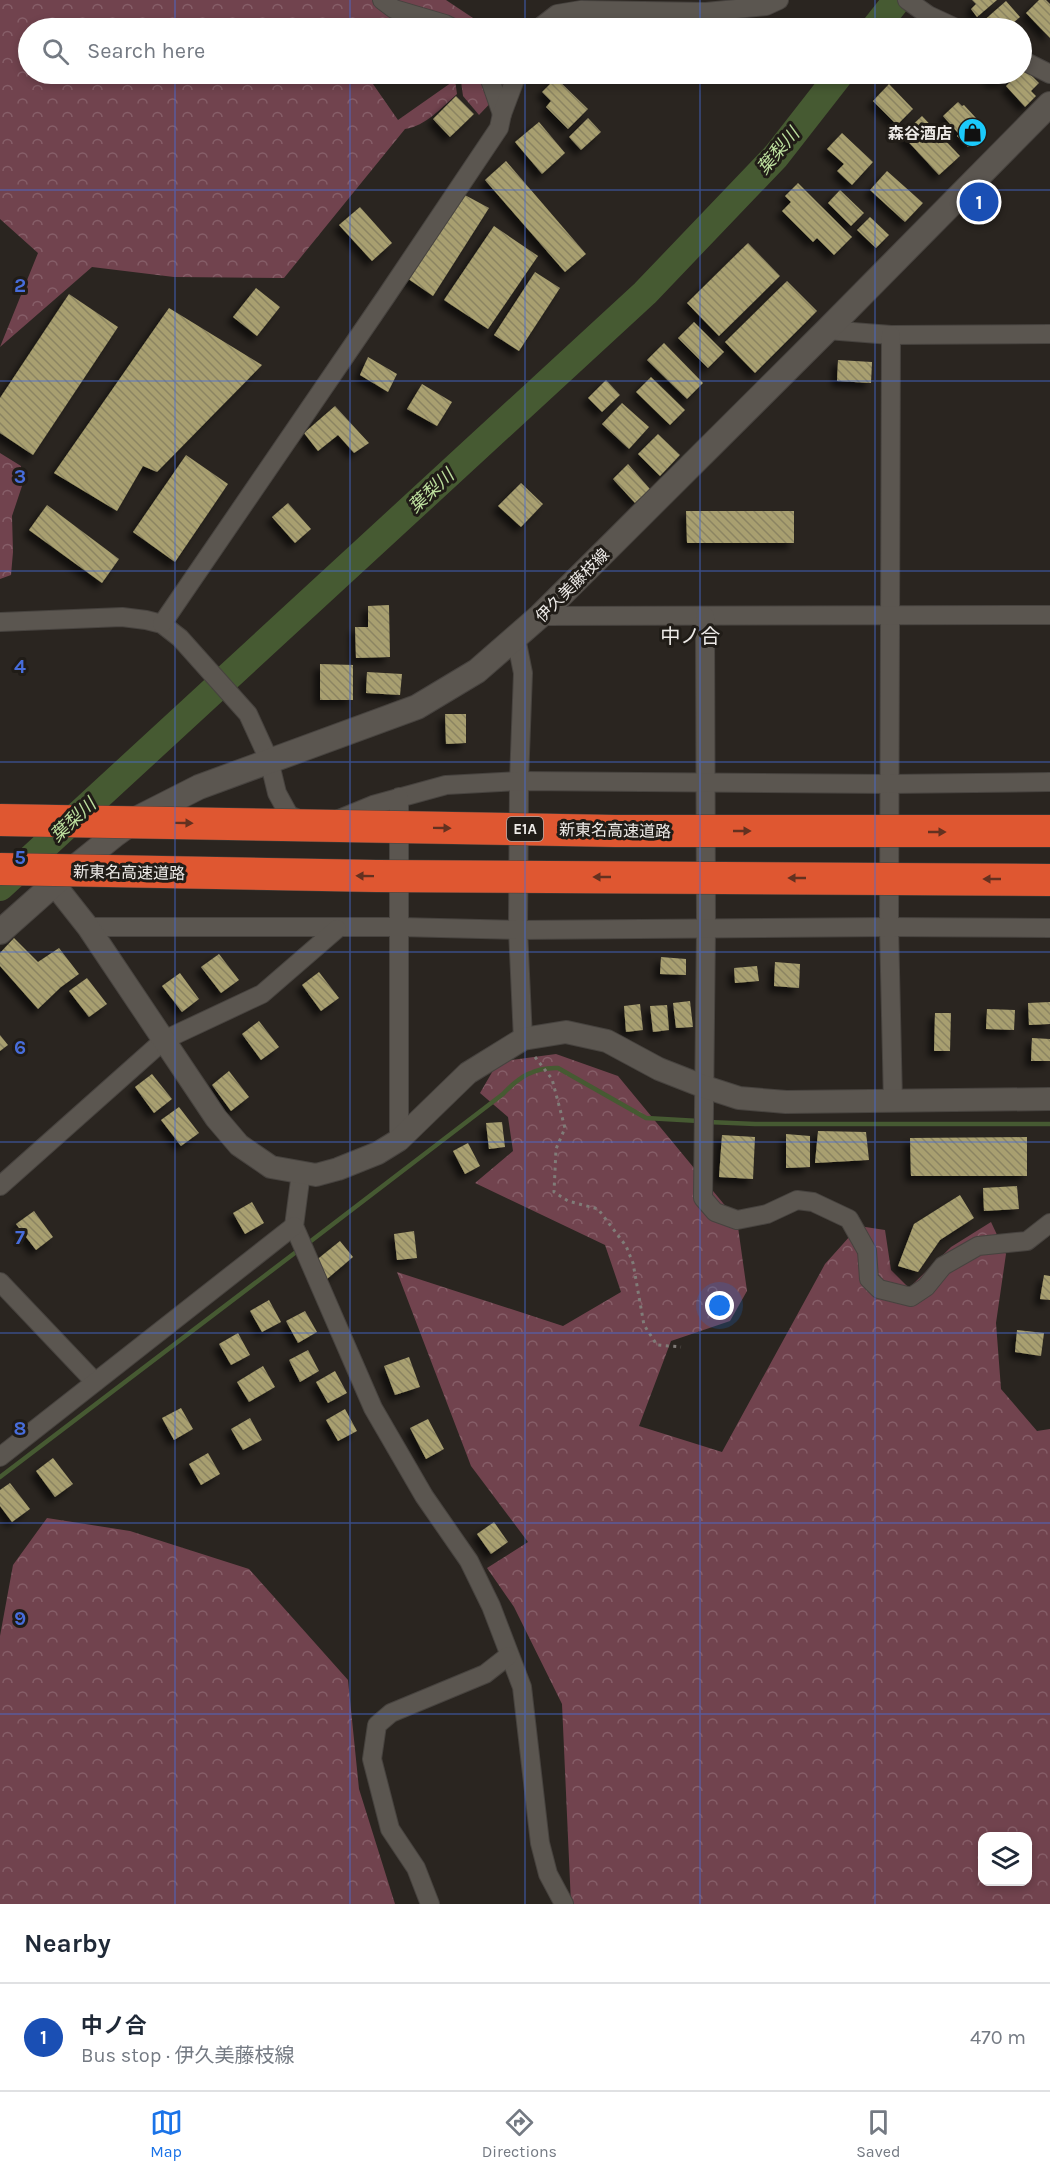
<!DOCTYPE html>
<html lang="en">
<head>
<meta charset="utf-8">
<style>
  body { margin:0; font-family:Karla,"Noto Sans JP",sans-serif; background:#f6f6f7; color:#1f2937 }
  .controls { position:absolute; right:18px; bottom:18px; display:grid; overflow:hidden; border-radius:12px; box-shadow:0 3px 9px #0003 }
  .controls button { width:54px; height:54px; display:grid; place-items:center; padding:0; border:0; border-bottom:2px solid #e0e1e3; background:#fff; color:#1f2937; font:30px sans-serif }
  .you { position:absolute; left:720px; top:1306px; width:21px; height:21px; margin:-15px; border:4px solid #fff; border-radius:50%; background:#1a73e8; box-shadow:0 0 0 9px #1a73e833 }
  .badge { display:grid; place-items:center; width:39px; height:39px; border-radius:50%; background:#1a73e8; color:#fff; font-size:20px; font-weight:700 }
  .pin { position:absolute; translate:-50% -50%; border:3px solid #fff; box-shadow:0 2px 6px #0006 }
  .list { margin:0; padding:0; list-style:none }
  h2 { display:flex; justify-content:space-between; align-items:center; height:78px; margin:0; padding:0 24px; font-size:26px }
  h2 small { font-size:20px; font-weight:400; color:#747a83 }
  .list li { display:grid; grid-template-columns:39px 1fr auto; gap:18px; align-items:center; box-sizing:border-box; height:108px; padding:0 24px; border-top:2px solid #e0e1e3 }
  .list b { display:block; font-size:22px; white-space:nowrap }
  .list p { margin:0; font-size:20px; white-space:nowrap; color:#747a83 }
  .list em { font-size:20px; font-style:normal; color:#747a83 }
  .icon { flex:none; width:33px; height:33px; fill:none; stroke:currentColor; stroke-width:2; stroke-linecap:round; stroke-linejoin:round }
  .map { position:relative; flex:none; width:1050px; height:1904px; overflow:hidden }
  .search { position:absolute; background:#fff; box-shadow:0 3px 9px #0003; left:18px; right:18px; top:18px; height:66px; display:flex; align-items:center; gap:15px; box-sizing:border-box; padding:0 21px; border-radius:33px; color:#747a83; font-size:22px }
  .sheet { height:186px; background:#fff }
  nav { display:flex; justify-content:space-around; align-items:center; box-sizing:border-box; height:84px; border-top:2px solid #e0e1e3; background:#fff; font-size:16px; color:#747a83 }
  nav a { display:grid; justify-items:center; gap:3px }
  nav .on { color:#1a73e8 }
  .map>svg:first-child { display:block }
  .forest { fill:url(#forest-crowns); fill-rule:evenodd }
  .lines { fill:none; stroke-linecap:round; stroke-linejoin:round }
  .stream { stroke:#465a32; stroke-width:4.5 }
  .river { stroke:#465a32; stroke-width:28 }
  .building { fill:url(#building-back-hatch); filter:url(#shadow) }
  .minor-casing { stroke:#47433f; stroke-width:20 }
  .tertiary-casing { stroke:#47433f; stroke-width:24 }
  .secondary-casing { stroke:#47433f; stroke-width:26 }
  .path { stroke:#807c78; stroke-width:3; stroke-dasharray:3 4.5; stroke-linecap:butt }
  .minor { stroke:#5b5650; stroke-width:18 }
  .tertiary { stroke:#5b5650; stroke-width:22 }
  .secondary { stroke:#5b5650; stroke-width:24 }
  .motorway-bridge-casing { stroke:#47433f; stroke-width:33; stroke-linecap:butt }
  .motorway-bridge { stroke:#df5731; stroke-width:32 }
  .oneway { fill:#633120 }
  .grid { fill:none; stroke:#476ddb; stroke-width:1.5; stroke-opacity:0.55 }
  .labels { text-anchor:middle; stroke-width:6; stroke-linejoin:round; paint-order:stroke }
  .shield { fill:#201c17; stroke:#b0aca9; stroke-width:1.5 }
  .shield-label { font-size:15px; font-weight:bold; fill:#edeae7 }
  .poi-label { font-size:16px; font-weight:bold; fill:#edeae7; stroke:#201c17; text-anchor:end }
  .street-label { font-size:16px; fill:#edeae7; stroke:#201c17 }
  .water-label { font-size:18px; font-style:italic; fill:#bde09e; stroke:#201c17 }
  .quarter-label { font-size:20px; fill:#edeae7; stroke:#201c17 }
  .grid-label { font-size:20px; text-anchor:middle; font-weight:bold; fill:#476ddb; stroke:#201c17; stroke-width:6; stroke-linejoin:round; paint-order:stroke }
</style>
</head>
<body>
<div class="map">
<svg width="1050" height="1904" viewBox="0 0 1050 1904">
  <defs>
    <pattern id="forest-crowns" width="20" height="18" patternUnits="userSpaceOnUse" patternTransform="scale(1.5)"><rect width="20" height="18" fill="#71434e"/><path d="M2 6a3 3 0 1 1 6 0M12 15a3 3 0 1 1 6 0" fill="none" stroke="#865e68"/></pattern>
    <pattern id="building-back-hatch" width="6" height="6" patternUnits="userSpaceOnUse" patternTransform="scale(1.5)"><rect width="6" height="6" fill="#a89f6f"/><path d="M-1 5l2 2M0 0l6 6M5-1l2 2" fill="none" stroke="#8b8462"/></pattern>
    <filter id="shadow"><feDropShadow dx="-5.5" dy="5.5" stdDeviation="3" flood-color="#0009"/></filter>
  </defs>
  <rect width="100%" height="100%" fill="#2a2520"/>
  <g class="forest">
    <path d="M 0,0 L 446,0 L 482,24 L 504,19 L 519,28 L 453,28 L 435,19 L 415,28 L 28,28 L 28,74 L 366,74 L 398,120 L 455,80 L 457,94 C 441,108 426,126 405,129 L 284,278 L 174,277 L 92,267 L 0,347 L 38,253 L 0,219 Z"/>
    <path d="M 460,74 L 508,74 L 499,94 L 479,115 L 463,96 Z"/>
    <path d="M 0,453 L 21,466 L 22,486 L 12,516 L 13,552 L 11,575 L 0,579 Z"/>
    <path d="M 556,1054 L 618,1076 L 737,1220 L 747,1291 L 730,1321 L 671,1341 L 639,1426 L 722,1452 L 825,1264 L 859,1226 L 885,1230 L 891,1270 L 909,1288 L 951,1247 L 991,1222 L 1006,1254 L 996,1323 L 1001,1389 L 1037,1431 L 1050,1429 L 1050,1904 L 571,1904 L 562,1704 L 514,1607 L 487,1568 L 528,1542 L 471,1466 L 397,1272 L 563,1326 L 621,1292 L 605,1245 L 475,1183 L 513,1151 L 508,1117 L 480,1093 L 498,1062 ZM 982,1836 L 1028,1836 L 1028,1882 L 982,1882 Z"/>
    <path d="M 47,1518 L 130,1531 L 249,1569 L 348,1680 L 359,1789 L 395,1904 L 0,1904 L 0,1636 L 13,1565 Z"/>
  </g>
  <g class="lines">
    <g class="stream">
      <path d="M 708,1122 L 755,1124 L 1050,1124"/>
      <path d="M 307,1244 L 503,1094 C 519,1077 534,1067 558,1068 L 646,1118 L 699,1121"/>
      <path d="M 0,1477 L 300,1249"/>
    </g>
    <g class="river">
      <path d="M 875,28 L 897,0"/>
      <path d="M 0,887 L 645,293 L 776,156 L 840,74"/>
    </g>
  </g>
  <g class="building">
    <path d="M 972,0 L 997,0 L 977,17 L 971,9 L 976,4 Z"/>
    <path d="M 1039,0 L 1046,0 L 1050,4 L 1050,38 L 1026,13 Z"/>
    <path d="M 1006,1 L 1020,17 L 1007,28 L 984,28 L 980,24 Z"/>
    <path d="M 919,16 L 934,28 L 909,28 Z"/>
    <path d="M 1022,33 L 1030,43 L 1022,50 Z"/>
    <path d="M 1024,68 L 1039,83 L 1031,91 L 1036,96 L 1025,107 L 1006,86 L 1018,74 L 1022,74 Z"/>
    <path d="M 986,74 L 1013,74 L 1001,83 L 999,79 L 994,83 Z"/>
    <path d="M 556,78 L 588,109 L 568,129 L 546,107 L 551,101 L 542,92 Z"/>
    <path d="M 889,84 L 913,109 L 897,125 L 873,101 Z"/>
    <path d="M 456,96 L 474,114 L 450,137 L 433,119 Z"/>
    <path d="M 958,102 L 962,106 L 964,105 L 987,130 L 968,147 L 957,136 L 959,134 L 943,116 Z"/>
    <path d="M 922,116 L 960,156 L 939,175 L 902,135 Z"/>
    <path d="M 588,118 L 601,132 L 581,150 L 569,137 Z"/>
    <path d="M 539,122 L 565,153 L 542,174 L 515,142 Z"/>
    <path d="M 842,133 L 873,162 L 852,185 L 837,171 L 844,164 L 827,149 Z"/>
    <path d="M 506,161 L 586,254 L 565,272 L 485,180 Z"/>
    <path d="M 887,171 L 923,203 L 905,222 L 870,190 Z"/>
    <path d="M 798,183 L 852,237 L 834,255 L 817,238 L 813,242 L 782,211 L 791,202 L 785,196 Z"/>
    <path d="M 840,190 L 864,213 L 851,226 L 828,203 Z"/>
    <path d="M 463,194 L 489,208 L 433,296 L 407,278 Z"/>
    <path d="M 360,207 L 392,243 L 372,261 L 339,225 Z"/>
    <path d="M 870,217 L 889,235 L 876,248 L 857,230 Z"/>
    <path d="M 494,226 L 538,256 L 488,329 L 444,300 Z"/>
    <path d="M 748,243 L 780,276 L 719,336 L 687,303 Z"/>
    <path d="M 535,272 L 560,288 L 519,351 L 494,335 Z"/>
    <path d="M 787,281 L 817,311 L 755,373 L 725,342 Z"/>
    <path d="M 256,288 L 280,307 L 257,336 L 233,317 Z"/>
    <path d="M 69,294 L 118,327 L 33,455 L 0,433 L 0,398 Z"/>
    <path d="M 169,308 L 262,365 L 157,472 L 143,466 L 117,511 L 54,473 Z"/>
    <path d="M 694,322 L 724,352 L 708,368 L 678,338 Z"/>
    <path d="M 664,343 L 703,383 L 687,399 L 647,360 Z"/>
    <path d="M 368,357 L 397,374 L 388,392 L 360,375 Z"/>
    <path d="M 838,360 L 872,362 L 871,383 L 837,381 Z"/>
    <path d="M 651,377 L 685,410 L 670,425 L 636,392 Z"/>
    <path d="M 606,380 L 620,395 L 602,412 L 588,398 Z"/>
    <path d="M 422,384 L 452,402 L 437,426 L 407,409 Z"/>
    <path d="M 622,403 L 649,427 L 629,449 L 602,424 Z"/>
    <path d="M 335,406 L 369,443 L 354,453 L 338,435 L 318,451 L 304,433 Z"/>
    <path d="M 658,434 L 680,455 L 660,476 L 638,454 Z"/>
    <path d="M 186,455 L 228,484 L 175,562 L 133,532 Z"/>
    <path d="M 628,464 L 650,489 L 635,503 L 613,479 Z"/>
    <path d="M 521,483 L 543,504 L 521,527 L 498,506 Z"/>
    <path d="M 288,503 L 311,529 L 295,543 L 272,517 Z"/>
    <path d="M 47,505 L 119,559 L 102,583 L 29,530 Z"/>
    <path d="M 686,511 L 794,511 L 794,543 L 687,543 Z"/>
    <path d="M 389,605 L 390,657 L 356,658 L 355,627 L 368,627 L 368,606 Z"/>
    <path d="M 320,664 L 353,665 L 353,700 L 320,700 Z"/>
    <path d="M 367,672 L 402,674 L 400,695 L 366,693 Z"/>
    <path d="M 445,714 L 466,714 L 466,743 L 446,744 Z"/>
    <path d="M 14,938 L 38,962 L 59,948 L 79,974 L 61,987 L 38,1009 L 0,966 L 0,953 Z"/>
    <path d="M 219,954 L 239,980 L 221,993 L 201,967 Z"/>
    <path d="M 661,957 L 686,959 L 686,975 L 660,974 Z"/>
    <path d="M 775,962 L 800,964 L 799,988 L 774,986 Z"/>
    <path d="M 757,966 L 759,981 L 735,983 L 734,968 Z"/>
    <path d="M 319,972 L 339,998 L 321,1011 L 302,985 Z"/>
    <path d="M 180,973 L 199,999 L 182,1012 L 162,986 Z"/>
    <path d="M 87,978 L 107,1004 L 89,1017 L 69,991 Z"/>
    <path d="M 690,1001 L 693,1027 L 676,1028 L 673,1003 Z"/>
    <path d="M 1050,1002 L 1050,1024 L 1029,1025 L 1028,1003 Z"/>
    <path d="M 640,1004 L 643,1030 L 626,1032 L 624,1006 Z"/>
    <path d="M 667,1005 L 669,1030 L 653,1032 L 650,1006 Z"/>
    <path d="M 987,1009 L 1015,1010 L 1014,1030 L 986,1029 Z"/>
    <path d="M 935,1013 L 951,1013 L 950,1051 L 934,1051 Z"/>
    <path d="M 259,1021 L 279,1047 L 261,1060 L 242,1034 Z"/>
    <path d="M 0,1035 L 8,1045 L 0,1051 Z"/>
    <path d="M 1032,1038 L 1050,1039 L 1050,1061 L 1031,1061 Z"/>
    <path d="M 229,1071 L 249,1097 L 231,1111 L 212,1085 Z"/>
    <path d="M 152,1074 L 172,1099 L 154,1113 L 135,1087 Z"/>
    <path d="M 179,1107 L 199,1133 L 181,1146 L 161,1120 Z"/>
    <path d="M 502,1122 L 505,1147 L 489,1149 L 486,1123 Z"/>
    <path d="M 818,1131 L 866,1132 L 869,1160 L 815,1163 Z"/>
    <path d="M 786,1134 L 810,1136 L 810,1167 L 786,1168 Z"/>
    <path d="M 722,1135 L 755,1137 L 753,1179 L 719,1177 Z"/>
    <path d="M 1027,1137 L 1027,1176 L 911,1176 L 910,1138 Z"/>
    <path d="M 468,1143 L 480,1166 L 465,1174 L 453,1151 Z"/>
    <path d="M 1017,1186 L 1019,1209 L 984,1211 L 983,1188 Z"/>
    <path d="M 960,1195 L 974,1218 L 940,1240 L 918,1272 L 898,1266 L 914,1224 Z"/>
    <path d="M 252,1202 L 264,1223 L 245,1234 L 233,1213 Z"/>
    <path d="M 34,1211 L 53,1237 L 36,1250 L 16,1224 Z"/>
    <path d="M 414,1231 L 417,1258 L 397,1260 L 394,1234 Z"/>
    <path d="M 340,1241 L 353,1257 L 327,1279 L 314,1262 Z"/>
    <path d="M 1044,1275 L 1050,1276 L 1050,1300 L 1040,1299 Z"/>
    <path d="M 269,1300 L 281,1322 L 262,1332 L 250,1311 Z"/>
    <path d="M 305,1311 L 317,1332 L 298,1343 L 286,1321 Z"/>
    <path d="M 1017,1330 L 1044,1333 L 1041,1356 L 1015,1352 Z"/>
    <path d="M 238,1333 L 250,1355 L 231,1365 L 219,1344 Z"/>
    <path d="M 308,1350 L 319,1371 L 300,1382 L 289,1360 Z"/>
    <path d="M 409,1357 L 420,1387 L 395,1395 L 384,1366 Z"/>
    <path d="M 263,1366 L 275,1387 L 249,1402 L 237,1382 Z"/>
    <path d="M 335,1371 L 347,1393 L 328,1403 L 316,1382 Z"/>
    <path d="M 181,1408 L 193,1429 L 174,1440 L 162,1418 Z"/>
    <path d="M 345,1409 L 357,1431 L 338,1441 L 326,1420 Z"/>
    <path d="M 250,1418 L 262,1440 L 243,1450 L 231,1429 Z"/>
    <path d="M 428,1419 L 444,1449 L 426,1459 L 410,1428 Z"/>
    <path d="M 208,1453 L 220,1474 L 201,1485 L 189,1464 Z"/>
    <path d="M 53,1458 L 73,1484 L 55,1497 L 36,1471 Z"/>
    <path d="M 10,1483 L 30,1509 L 12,1522 L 0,1506 L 0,1490 Z"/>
    <path d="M 494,1522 L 508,1542 L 491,1554 L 477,1534 Z"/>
  </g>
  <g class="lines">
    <defs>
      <g id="minor">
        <path d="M 382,0 L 394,9 L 445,24 L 453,28"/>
        <path d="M 907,0 L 928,15 L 956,28"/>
        <path d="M 539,28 L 557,14 L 581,10 L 706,12 L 766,6 L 779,0"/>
        <path d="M 1022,60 L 1050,74"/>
        <path d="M 488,74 L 502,114"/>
        <path d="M 827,330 L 891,335 L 1050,334"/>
        <path d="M 891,335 L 889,927 L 893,1102"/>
        <path d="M 540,616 L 1050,615"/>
        <path d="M 705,616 L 706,929 L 703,1198 L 715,1212 L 737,1220 L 767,1214 L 797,1200 L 813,1202 L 849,1219 L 867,1251 L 869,1279 L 879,1289 L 911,1297 L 926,1287 L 943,1266 L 978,1246 L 1027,1241 L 1050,1223"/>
        <path d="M 0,622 L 122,617 L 146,620 L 162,624 L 180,638 L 248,714 L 269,760 L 277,793 L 289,815 L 305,822"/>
        <path d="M 162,624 L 387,295 L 499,128 L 502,114 L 517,74"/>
        <path d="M 516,638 L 523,673 L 519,781 L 518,930 L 523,1039"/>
        <path d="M 339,819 L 373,805 L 446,785 L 519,781 L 889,784 L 1050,782"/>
        <path d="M 88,927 L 400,927 L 518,930 L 889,927 L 1050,928"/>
        <path d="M 399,1140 L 399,797"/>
        <path d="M 301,1173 L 294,1226 L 373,1408 L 424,1496 L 469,1561 L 491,1606 L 522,1687 L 540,1843 L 548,1874 L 564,1904"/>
        <path d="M 0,1186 L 164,1040 L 262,994 L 337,929"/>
        <path d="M 0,1282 L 95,1382"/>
        <path d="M 0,1457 L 294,1226"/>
        <path d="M 430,1904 L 416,1868 L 390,1829 L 372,1759 L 377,1725 L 391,1713 L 485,1674 L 508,1656"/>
      </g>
      <path id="tertiary" d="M 54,884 L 88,927 L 216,1118 L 239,1145 L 271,1167 L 316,1175 L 338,1169 L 378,1153 L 399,1140 L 468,1073 L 523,1039 L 566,1032 L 607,1041 L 659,1069 L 705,1087 L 739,1098 L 786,1102 L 1050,1099"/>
      <path id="secondary" d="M 0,932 L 54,884 L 116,834 L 138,818 L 199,787 L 417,707 L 477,671 L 540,616 L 827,330 L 1050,104"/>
    </defs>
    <use href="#minor" class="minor-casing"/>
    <use href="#tertiary" class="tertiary-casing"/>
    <use href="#secondary" class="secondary-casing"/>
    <path class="path" d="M 535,1057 L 552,1079 L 565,1128 L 556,1149 L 554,1192 L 568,1201 L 598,1209 L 626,1246 L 633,1263 L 644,1325 L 657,1345 L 681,1347"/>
    <use href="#minor" class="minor"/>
    <use href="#tertiary" class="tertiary"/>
    <use href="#secondary" class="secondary"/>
    <defs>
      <g id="motorway-bridge">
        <path d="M 0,820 L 615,831 L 1050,831"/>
        <path d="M 0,869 L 376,876 L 1050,880"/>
      </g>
    </defs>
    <use href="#motorway-bridge" class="motorway-bridge-casing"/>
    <use href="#motorway-bridge" class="motorway-bridge"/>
  </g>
  <defs><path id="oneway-solid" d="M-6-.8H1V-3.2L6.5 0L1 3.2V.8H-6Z" transform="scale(1.5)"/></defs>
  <g class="oneway">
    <use href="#oneway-solid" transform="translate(184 823) rotate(1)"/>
    <use href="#oneway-solid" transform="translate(442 828) rotate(1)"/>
    <use href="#oneway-solid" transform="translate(742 831)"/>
    <use href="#oneway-solid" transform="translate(937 832)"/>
    <use href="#oneway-solid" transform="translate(365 876) rotate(-179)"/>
    <use href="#oneway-solid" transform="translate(602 877) rotate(-180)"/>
    <use href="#oneway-solid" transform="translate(797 878) rotate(-180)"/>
    <use href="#oneway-solid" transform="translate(992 879) rotate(-180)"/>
  </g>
  <path class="grid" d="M 175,0 L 175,28M 350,0 L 350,28M 525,0 L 525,28M 700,0 L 700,28M 875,0 L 875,28M 175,74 L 175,1904M 350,74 L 350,1904M 525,74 L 525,1904M 700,74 L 700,1904M 875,74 L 875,1904M 0,190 L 1050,190M 0,381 L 1050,381M 0,571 L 1050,571M 0,762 L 1050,762M 0,952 L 1050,952M 0,1142 L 1050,1142M 0,1333 L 1050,1333M 0,1523 L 1050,1523M 0,1714 L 1050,1714"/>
  <defs>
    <symbol id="shop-disc" viewBox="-11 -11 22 22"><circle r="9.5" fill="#1bcafc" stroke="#201c17"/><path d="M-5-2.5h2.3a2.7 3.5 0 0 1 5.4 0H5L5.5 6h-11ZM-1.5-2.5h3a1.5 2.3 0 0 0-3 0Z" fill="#111"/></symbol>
  </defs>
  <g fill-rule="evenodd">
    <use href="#shop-disc" x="956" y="116" width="33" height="33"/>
  </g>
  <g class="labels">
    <rect class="shield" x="507" y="817" width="36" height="24" rx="4.5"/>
    <g class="shield-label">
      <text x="525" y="834">E1A</text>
    </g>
    <g class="poi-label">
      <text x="952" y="139">森谷酒店</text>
    </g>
    <g class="street-label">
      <text transform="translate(572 585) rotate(-45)" y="6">伊久美藤枝線</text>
      <text transform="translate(615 830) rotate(1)" y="6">新東名高速道路</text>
      <text transform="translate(129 872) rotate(1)" y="6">新東名高速道路</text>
    </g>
    <g class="water-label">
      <text transform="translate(778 151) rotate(-50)" y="6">葉梨川</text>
      <text transform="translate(431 491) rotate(-43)" y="6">葉梨川</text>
      <text transform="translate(73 820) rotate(-43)" y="6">葉梨川</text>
    </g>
    <g class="quarter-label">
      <text x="690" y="643">中ノ合</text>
    </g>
  </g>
  <g class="grid-label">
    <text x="20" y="292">2</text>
    <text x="20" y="483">3</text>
    <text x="20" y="673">4</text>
    <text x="20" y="864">5</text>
    <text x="20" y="1054">6</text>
    <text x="20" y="1244">7</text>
    <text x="20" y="1435">8</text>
    <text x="20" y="1625">9</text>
  </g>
</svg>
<div class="controls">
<button><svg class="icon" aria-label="layers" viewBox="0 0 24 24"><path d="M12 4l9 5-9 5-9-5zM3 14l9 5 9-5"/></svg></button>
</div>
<div class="you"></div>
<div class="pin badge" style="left:979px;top:202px;background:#1a4fb4">1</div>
<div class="search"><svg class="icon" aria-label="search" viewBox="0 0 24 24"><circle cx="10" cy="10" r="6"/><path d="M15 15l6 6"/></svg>Search here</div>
</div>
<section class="sheet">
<h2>Nearby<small></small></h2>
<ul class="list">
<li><span class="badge" style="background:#1a4fb4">1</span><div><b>中ノ合</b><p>Bus stop · 伊久美藤枝線</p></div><em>470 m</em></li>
</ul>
</section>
<nav>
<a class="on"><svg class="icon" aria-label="map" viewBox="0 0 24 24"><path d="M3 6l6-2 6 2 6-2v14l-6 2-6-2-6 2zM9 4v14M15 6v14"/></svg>Map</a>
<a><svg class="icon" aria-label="directions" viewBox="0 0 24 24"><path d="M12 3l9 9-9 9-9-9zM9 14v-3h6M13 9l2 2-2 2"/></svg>Directions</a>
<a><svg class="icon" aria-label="saved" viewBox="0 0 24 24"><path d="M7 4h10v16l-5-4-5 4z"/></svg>Saved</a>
</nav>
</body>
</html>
